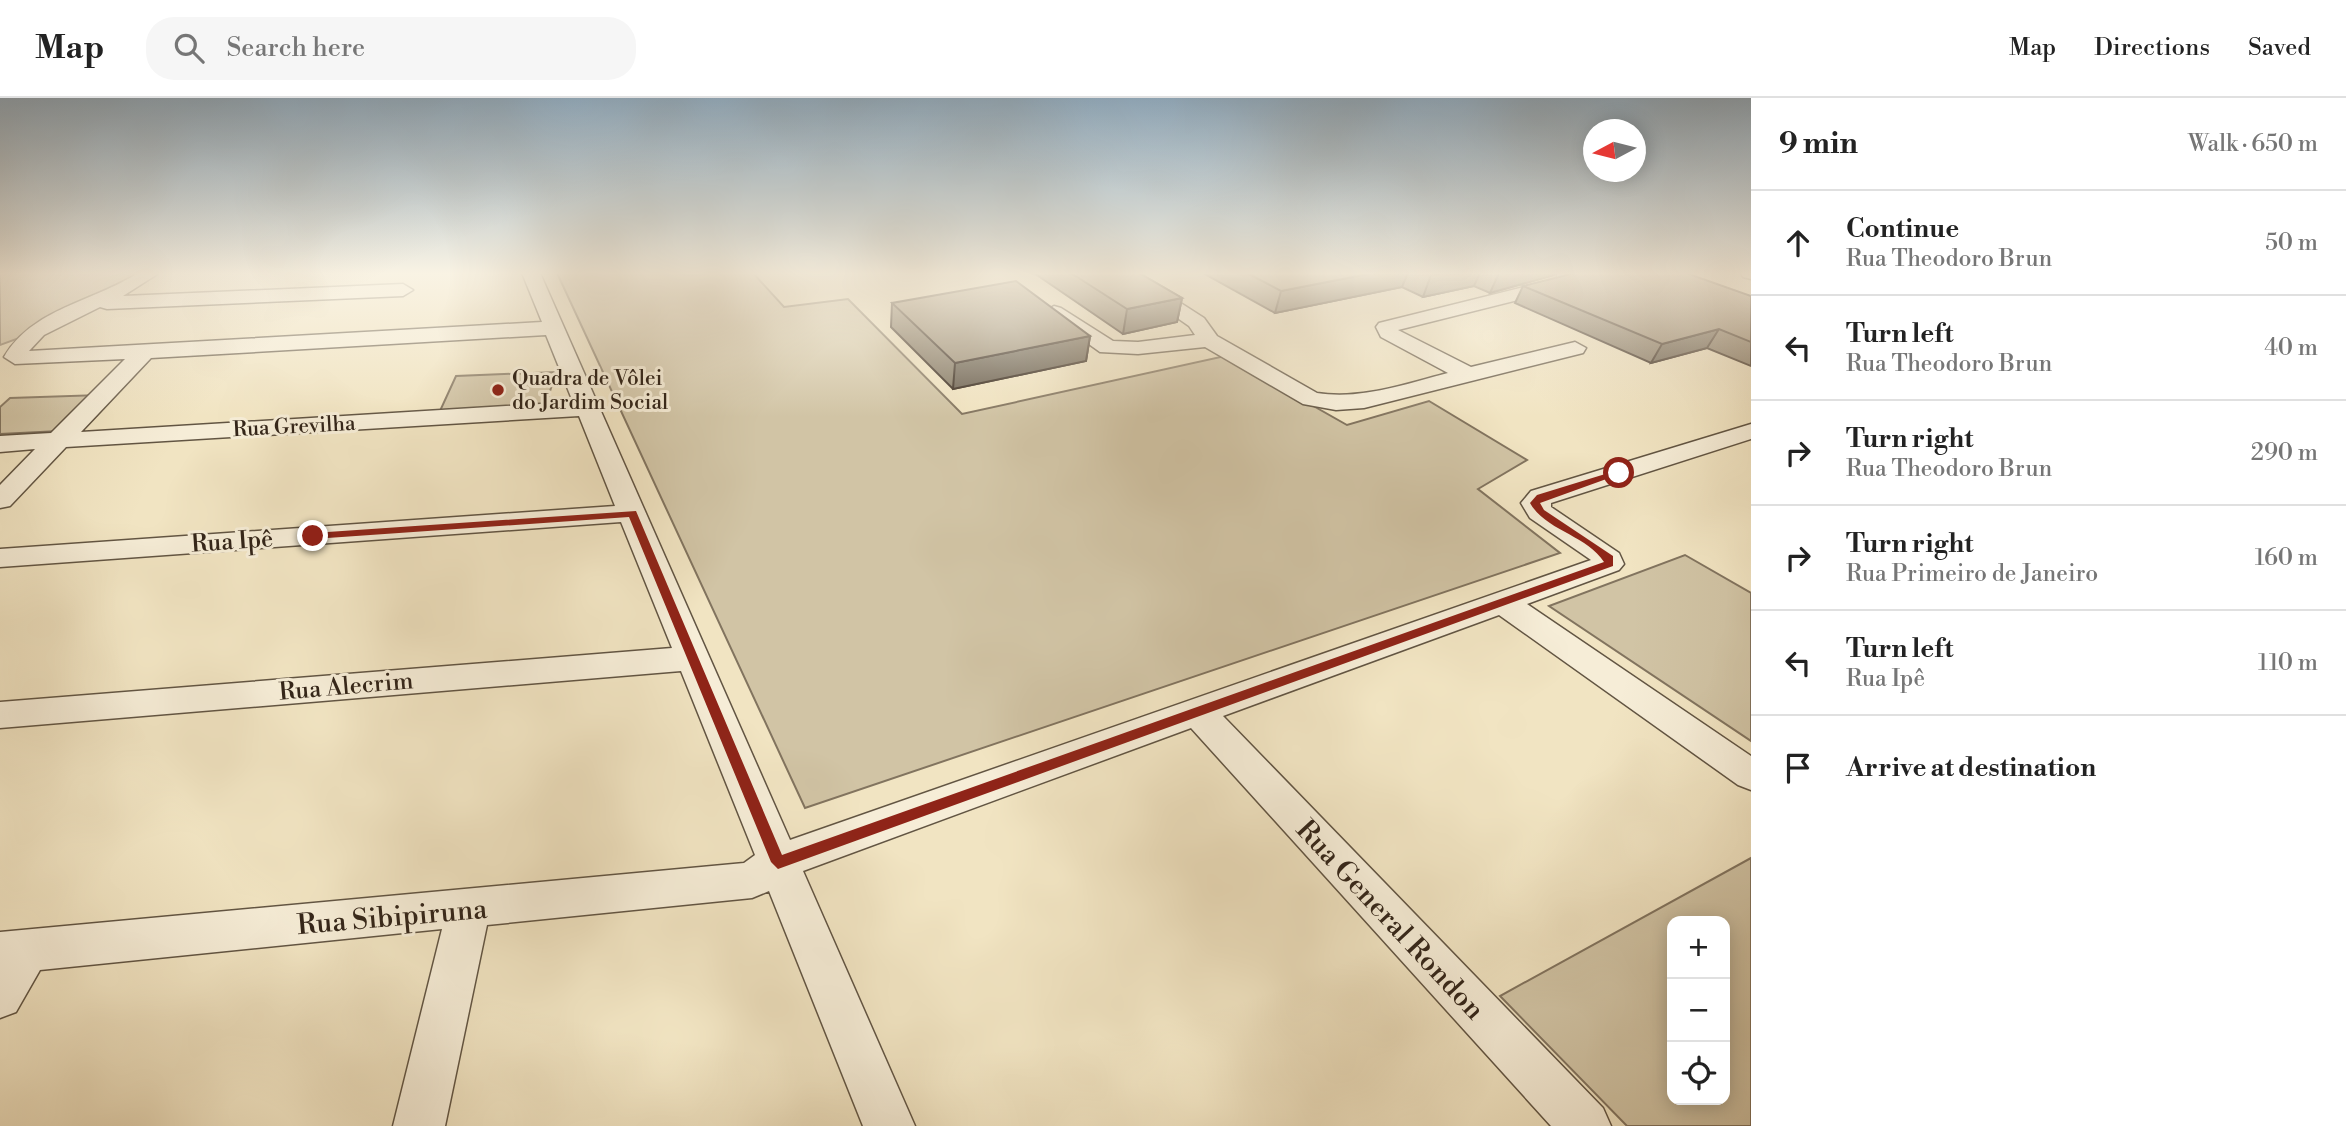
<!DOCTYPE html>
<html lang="en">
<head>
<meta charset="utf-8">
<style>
  body { margin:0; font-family:"Libre Bodoni",serif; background:#f6f6f6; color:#222 }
  .controls { position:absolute; right:21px; bottom:21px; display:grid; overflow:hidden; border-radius:14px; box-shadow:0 4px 18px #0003 }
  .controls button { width:63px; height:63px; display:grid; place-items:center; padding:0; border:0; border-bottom:2px solid #e0e0e0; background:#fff; color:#222; font:35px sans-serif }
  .compass { position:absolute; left:1583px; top:21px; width:63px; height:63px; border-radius:50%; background:#fff; box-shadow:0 4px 18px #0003; rotate:263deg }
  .stop { position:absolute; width:21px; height:21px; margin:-16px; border:5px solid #8f2418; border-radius:50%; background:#fff }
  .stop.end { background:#8f2418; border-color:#fff; box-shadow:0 2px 7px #0008 }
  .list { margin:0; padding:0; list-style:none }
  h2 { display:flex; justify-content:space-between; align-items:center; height:91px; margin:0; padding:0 28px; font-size:30px }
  h2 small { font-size:23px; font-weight:400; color:#767676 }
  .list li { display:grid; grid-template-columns:46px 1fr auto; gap:21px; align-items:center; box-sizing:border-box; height:105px; padding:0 28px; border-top:2px solid #e0e0e0 }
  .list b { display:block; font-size:26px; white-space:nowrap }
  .list p { margin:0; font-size:23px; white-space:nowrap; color:#767676 }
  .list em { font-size:23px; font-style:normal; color:#767676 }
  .icon { flex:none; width:38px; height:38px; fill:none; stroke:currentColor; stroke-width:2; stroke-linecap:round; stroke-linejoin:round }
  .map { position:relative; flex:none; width:1751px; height:1028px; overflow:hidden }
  header { display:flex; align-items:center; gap:42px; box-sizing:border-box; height:98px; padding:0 35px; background:#fff; border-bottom:2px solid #e0e0e0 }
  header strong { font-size:33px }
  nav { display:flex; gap:38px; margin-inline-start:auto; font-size:24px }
  .search { width:490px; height:63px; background:#f6f6f6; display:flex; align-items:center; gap:18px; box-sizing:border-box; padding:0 24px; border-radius:28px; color:#767676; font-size:26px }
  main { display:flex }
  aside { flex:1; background:#fff }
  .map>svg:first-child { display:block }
  .green { fill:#d1c4a5; stroke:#82745f; stroke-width:2; fill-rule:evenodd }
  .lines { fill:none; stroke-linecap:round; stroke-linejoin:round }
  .minor-casing { stroke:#625543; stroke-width:3 }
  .minor { fill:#f6edd7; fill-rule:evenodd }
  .wall { fill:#817561; stroke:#332519; stroke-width:2 }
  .shaded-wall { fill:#695f4f; stroke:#332519; stroke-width:2 }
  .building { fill:#968871; stroke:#332519; stroke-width:2 }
  .route { fill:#8f2418 }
  .poi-dot { fill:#8f2418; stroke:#f6edd7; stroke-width:2.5 }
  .labels { text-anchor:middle; stroke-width:6; stroke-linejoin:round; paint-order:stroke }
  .far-poi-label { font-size:21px; fill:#332519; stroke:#f6edd7; text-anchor:start }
  .far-street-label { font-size:21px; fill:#332519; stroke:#f6edd7 }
  .street-label { font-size:24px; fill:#332519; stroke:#f6edd7 }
  .near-street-label { font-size:28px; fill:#332519; stroke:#f6edd7 }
</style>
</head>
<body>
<header>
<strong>Map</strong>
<div class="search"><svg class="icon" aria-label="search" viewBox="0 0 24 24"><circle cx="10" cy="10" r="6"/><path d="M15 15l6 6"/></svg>Search here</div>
<nav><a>Map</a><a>Directions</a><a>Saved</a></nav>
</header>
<main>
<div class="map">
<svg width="1751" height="1028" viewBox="0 0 1751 1028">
  <rect width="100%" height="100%" fill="#f1e4c2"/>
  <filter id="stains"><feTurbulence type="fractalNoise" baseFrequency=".00286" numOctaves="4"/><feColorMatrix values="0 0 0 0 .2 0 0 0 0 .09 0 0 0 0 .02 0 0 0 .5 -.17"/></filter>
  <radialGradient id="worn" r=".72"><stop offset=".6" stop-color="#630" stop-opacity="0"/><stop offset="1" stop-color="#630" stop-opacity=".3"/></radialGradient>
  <g class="green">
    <path d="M 0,175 L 150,175 L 139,184 L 30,236 L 0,247 Z"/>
    <path d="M 557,175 L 753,175 L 784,209 L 848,201 L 962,316 L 1225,258 L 1347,327 L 1429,303 L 1527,362 L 1478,391 L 1560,455 L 805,710 Z"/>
    <path d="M 556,274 L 546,306 L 439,315 L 456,278 Z"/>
    <path d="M 99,297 L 60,333 L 0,336 L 0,309 L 10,300 Z"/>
    <path d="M 1685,457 L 1751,495 L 1751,643 L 1549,508 Z"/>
    <path d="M 1751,760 L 1751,1028 L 1627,1028 L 1500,898 ZM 1672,823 L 1725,823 L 1725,1002 L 1672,1002 Z"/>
  </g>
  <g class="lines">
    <defs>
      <g id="minor">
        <path d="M 138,175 L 159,175 L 123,198 L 403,186 L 413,192 L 403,198 L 107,211 L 100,209 L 44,237 L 29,253 L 542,224 L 522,175 L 540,175 L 790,742 L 1591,462 L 1530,420 L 1521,405 L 1531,393 L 1751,326 L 1751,341 L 1551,405 L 1551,409 L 1619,455 L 1624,466 L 1619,472 L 1527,506 L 1751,658 L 1751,692 L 1738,687 L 1499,517 L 1223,618 L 1603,1010 L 1611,1028 L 1551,1028 L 1191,630 L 803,773 L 915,1028 L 863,1028 L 769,793 L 752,800 L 487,827 L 445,1028 L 393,1028 L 442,831 L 40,872 L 16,914 L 0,920 L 0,834 L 744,765 L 755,757 L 681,573 L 0,630 L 0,604 L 672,550 L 621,424 L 0,469 L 0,451 L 615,408 L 579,318 L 66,349 L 10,408 L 0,410 L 0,387 L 35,351 L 0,354 L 0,338 L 51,335 L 125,261 L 15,266 L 4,259 C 33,210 93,204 138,175 ZM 546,237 L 573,304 L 81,334 L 151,260 Z"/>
        <path d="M 1113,175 L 1134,175 L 1204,220 L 1217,238 L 1317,295 C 1361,302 1405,286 1448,275 L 1381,239 L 1376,229 L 1379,225 L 1552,182 L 1557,180 L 1557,175 L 1575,175 L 1576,182 L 1566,190 L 1398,232 L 1471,269 L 1575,244 L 1586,250 L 1583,255 L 1364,310 L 1336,312 L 1303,306 L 1205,249 L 1138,256 L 1100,254 L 1044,214 L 1054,208 L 1061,210 L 1113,243 L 1138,244 L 1195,237 L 1189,228 Z"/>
        <path d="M 1741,175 L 1751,175 L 1751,181 L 1743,179 Z"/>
      </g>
    </defs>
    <use href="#minor" class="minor-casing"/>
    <use href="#minor" class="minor"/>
  </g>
  <g class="wall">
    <path d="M 1034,175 L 1139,175 L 1182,200 L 1177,224 L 1123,236 Z"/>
    <path d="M 1203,175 L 1555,175 L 1554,177 L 1490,195 L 1474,188 L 1423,199 L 1402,189 L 1275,215 Z"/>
    <path d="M 1523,188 L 1751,198 L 1751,268 L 1707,250 L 1651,265 L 1515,205 Z"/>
    <path d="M 892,205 L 1090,238 L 1086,263 L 953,291 L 891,229 Z"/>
  </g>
  <g class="shaded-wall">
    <path d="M 1373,175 L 1408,175 L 1402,189 L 1275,215 L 1281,193 Z"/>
    <path d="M 1440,175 L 1480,175 L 1474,188 L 1423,199 L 1431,177 Z"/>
    <path d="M 1499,175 L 1555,175 L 1554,177 L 1490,195 Z"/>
    <path d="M 1182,200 L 1177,224 L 1123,236 L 1127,211 Z"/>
    <path d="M 1719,231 L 1707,250 L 1651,265 L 1662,246 Z"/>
    <path d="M 1090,238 L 1086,263 L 953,291 L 955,265 Z"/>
  </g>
  <g class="building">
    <path d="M 1071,175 L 1139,175 L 1182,200 L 1127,211 Z"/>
    <path d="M 1247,175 L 1373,175 L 1281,193 Z"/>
    <path d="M 1575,175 L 1686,175 L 1751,198 L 1751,244 L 1719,231 L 1662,246 L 1523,188 Z"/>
    <path d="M 1016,183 L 1090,238 L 955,265 L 892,205 Z"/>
  </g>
  <linearGradient id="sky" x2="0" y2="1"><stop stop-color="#91adc2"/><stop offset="0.55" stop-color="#f9f3e4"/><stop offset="1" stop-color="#f9f3e4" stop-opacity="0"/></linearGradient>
  <rect width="1751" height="319" fill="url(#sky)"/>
  <path class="route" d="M 1615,373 L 1623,375 L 1540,405 L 1544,412 L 1613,458 L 1613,468 L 778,771 L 771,764 L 629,419 L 313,441 L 307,438 L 313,435 L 636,413 L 782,757 L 1604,464 C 1587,437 1546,433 1530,405 L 1537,397 Z"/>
  <circle class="poi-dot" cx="498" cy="292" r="7"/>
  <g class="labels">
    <g class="far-poi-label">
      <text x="512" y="287">Quadra de Vôlei<tspan x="512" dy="24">do Jardim Social</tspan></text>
    </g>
    <g class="far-street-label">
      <text transform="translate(294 328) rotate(-3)" y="7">Rua Grevilha</text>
    </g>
    <g class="street-label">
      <text transform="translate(232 443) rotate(-4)" y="8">Rua Ipê</text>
      <text transform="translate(346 588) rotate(-5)" y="8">Rua Alecrim</text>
    </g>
    <g class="near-street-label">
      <text transform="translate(392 818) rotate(-5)" y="10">Rua Sibipiruna</text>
      <text transform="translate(1391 821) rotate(47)" y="10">Rua General Rondon</text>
    </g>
  </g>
  <rect width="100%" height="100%" filter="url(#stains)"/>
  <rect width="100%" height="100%" fill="url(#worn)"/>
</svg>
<div class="controls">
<button>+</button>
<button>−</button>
<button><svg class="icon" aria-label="locate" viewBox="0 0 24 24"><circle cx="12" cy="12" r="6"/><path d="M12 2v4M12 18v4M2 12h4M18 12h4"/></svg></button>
</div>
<svg class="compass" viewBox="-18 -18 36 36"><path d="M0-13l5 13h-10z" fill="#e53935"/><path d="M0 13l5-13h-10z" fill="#767676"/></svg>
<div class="stop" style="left:1619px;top:375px"></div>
<div class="stop end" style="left:313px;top:438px"></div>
</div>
<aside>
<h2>9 min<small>Walk · 650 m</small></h2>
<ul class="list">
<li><svg class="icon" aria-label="ahead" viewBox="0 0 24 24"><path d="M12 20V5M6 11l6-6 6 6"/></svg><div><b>Continue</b><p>Rua Theodoro Brun</p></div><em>50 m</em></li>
<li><svg class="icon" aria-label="left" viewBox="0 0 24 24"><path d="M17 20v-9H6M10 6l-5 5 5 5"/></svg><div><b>Turn left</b><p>Rua Theodoro Brun</p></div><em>40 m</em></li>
<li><svg class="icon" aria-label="right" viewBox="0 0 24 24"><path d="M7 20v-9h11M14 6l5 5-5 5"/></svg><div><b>Turn right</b><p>Rua Theodoro Brun</p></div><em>290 m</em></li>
<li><svg class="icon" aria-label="right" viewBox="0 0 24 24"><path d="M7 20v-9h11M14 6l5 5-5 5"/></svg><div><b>Turn right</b><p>Rua Primeiro de Janeiro</p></div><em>160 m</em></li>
<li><svg class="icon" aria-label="left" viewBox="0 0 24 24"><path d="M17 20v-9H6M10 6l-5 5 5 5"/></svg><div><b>Turn left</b><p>Rua Ipê</p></div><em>110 m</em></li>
<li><svg class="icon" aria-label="arrive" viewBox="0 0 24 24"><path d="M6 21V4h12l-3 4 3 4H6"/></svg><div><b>Arrive at destination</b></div></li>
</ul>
</aside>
</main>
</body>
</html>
